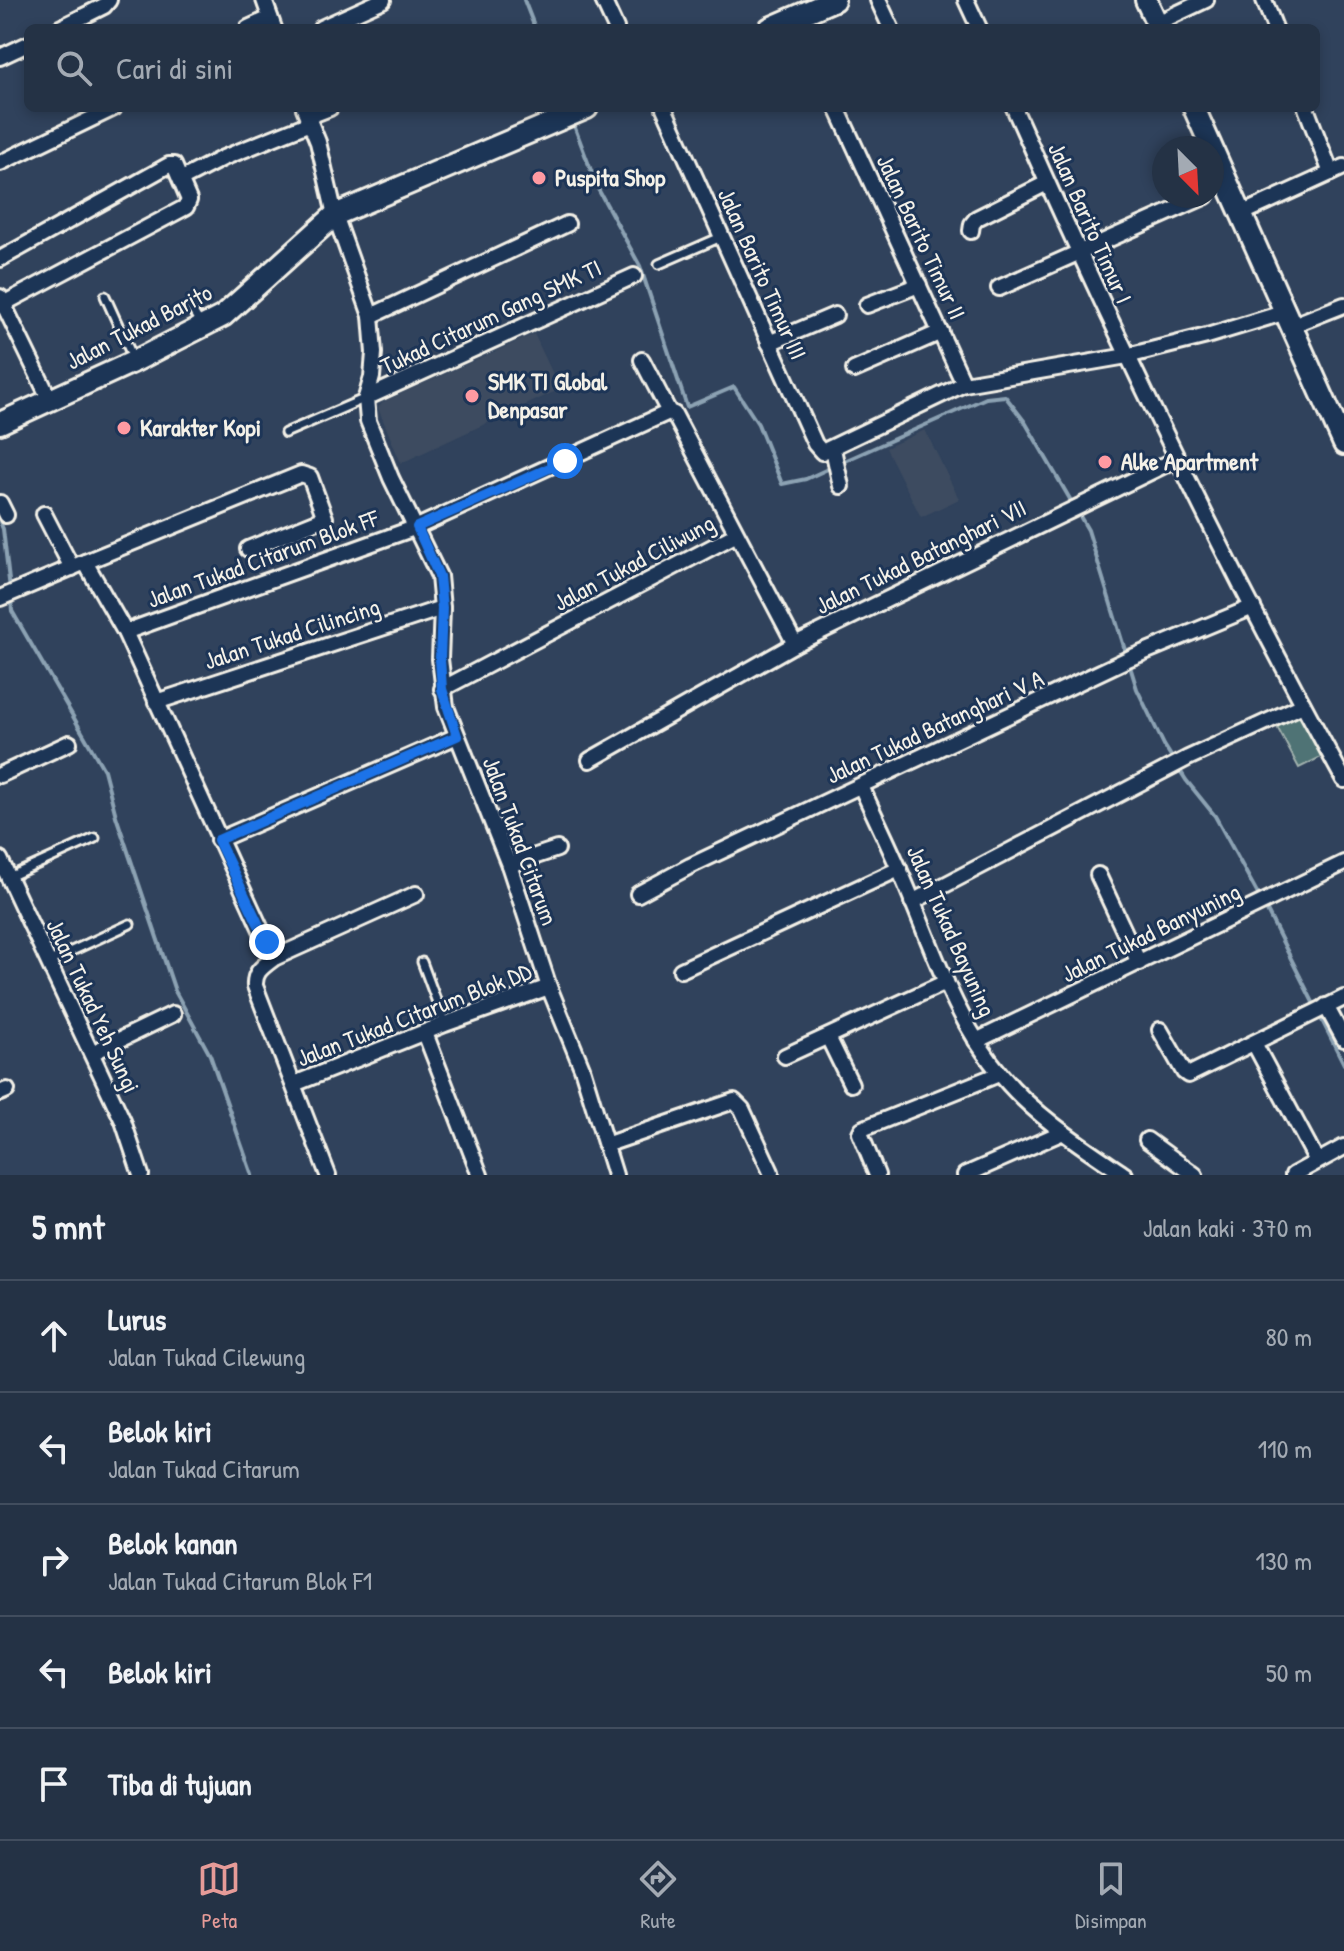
<!DOCTYPE html>
<html lang="id">
<head>
<meta charset="utf-8">
<style>
  body { margin:0; font-family:"Patrick Hand",sans-serif; background:#303e50; color:#f1f3f6 }
  .compass { position:absolute; left:1152px; top:136px; width:72px; height:72px; border-radius:50%; background:#243245; box-shadow:0 4px 12px #0003; rotate:156deg }
  .stop { position:absolute; width:24px; height:24px; margin:-18px; border:6px solid #1a73e8; border-radius:50%; background:#fff }
  .stop.end { background:#1a73e8; border-color:#fff; box-shadow:0 2px 8px #0008 }
  .list { margin:0; padding:0; list-style:none }
  h2 { display:flex; justify-content:space-between; align-items:center; height:104px; margin:0; padding:0 32px; font-size:34px }
  h2 small { font-size:26px; font-weight:400; color:#a3aab3 }
  .list li { display:grid; grid-template-columns:52px 1fr auto; gap:24px; align-items:center; box-sizing:border-box; height:112px; padding:0 32px; border-top:2px solid #414d5e }
  .list b { display:block; font-size:30px; white-space:nowrap }
  .list p { margin:0; font-size:26px; white-space:nowrap; color:#a3aab3 }
  .list em { font-size:26px; font-style:normal; color:#a3aab3 }
  .icon { flex:none; width:44px; height:44px; fill:none; stroke:currentColor; stroke-width:2; stroke-linecap:round; stroke-linejoin:round }
  .map { position:relative; flex:none; width:1344px; height:1175px; overflow:hidden }
  .search { position:absolute; background:#243245; box-shadow:0 4px 12px #0003; left:24px; right:24px; top:24px; height:88px; display:flex; align-items:center; gap:20px; box-sizing:border-box; padding:0 28px; border-radius:12px; color:#a3aab3; font-size:30px }
  .sheet { height:664px; background:#243245 }
  nav { display:flex; justify-content:space-around; align-items:center; box-sizing:border-box; height:112px; border-top:2px solid #414d5e; background:#243245; font-size:22px; color:#a3aab3 }
  nav a { display:grid; justify-items:center; gap:4px }
  nav .on { color:#e69b98 }
  .map>svg:first-child { display:block }
  .built { fill:#3e4c60 }
  .green { fill:#4f7374; stroke:#a2b2ae; stroke-width:2 }
  .lines { fill:none; stroke-linecap:round; stroke-linejoin:round }
  .stream { stroke:#8ca2b3; stroke-width:4 }
  .lane-casing { stroke:#f4f1e8; stroke-width:13 }
  .street-casing { stroke:#f4f1e8; stroke-width:20 }
  .secondary-casing { stroke:#f4f1e8; stroke-width:26 }
  .lane { stroke:#1d3557; stroke-width:7 }
  .street { stroke:#1d3557; stroke-width:14 }
  .secondary { stroke:#1d3557; stroke-width:20 }
  .route { stroke:#1a73e8; stroke-width:10 }
  .poi-dot { fill:#ff9aa2; stroke:#1d3557; stroke-width:3 }
  .labels { text-anchor:middle; stroke-width:6; stroke-linejoin:round; paint-order:stroke }
  .poi-label { font-size:24px; font-weight:bold; fill:#f4f1e8; stroke:#1d3557; text-anchor:start }
  .street-label { font-size:24px; fill:#f4f1e8; stroke:#1d3557 }
</style>
</head>
<body>
<div class="map">
<svg width="1344" height="1175" viewBox="0 0 1344 1175">
  <rect width="100%" height="100%" fill="#30425c"/>
  <filter id="ink" filterUnits="userSpaceOnUse"><feTurbulence type="fractalNoise" baseFrequency=".0125" numOctaves="2"/><feDisplacementMap in="SourceGraphic" scale="16" xChannelSelector="R" yChannelSelector="G"/><feConvolveMatrix kernelMatrix="1 2 1 2 8 2 1 2 1" color-interpolation-filters="sRGB"/></filter>
  <g filter="url(#ink)">
    <g class="built">
      <path d="M 534,334 L 560,389 L 401,463 L 378,408 L 383,402 Z"/>
      <path d="M 925,430 L 959,499 L 921,517 L 886,448 Z"/>
    </g>
    <path class="green" d="M 1304,712 L 1327,754 L 1299,768 L 1276,725 Z"/>
    <g class="lines">
      <g class="stream">
        <path d="M 524,0 L 535,28"/>
        <path d="M 572,120 L 598,189 L 640,266 L 687,407 L 734,387 L 758,424 L 782,484 L 806,479 L 832,467"/>
        <path d="M 840,463 L 986,398 L 1005,396 L 1025,422 L 1088,530 L 1137,689 L 1164,745 L 1186,780 L 1215,816 L 1260,898"/>
        <path d="M 0,522 L 3,529 L 10,589"/>
        <path d="M 11,597 L 12,611 L 104,770 L 116,816 L 175,991 L 210,1055 L 252,1175"/>
        <path d="M 1264,905 L 1344,1064"/>
      </g>
      <defs>
        <g id="lane">
          <path d="M 659,264 L 721,237"/>
          <path d="M 105,296 L 134,360"/>
          <path d="M 189,305 L 202,326"/>
          <path d="M 285,433 L 366,398"/>
          <path d="M 9,877 L 95,838"/>
          <path d="M 48,962 L 130,924"/>
          <path d="M 422,962 L 445,1024"/>
        </g>
        <g id="street">
          <path d="M 264,0 L 274,28"/>
          <path d="M 603,0 L 616,28"/>
          <path d="M 878,0 L 891,28"/>
          <path d="M 966,0 L 979,28"/>
          <path d="M 1264,0 L 1275,28"/>
          <path d="M 1157,23 L 1206,0"/>
          <path d="M 60,28 L 104,6 L 109,0"/>
          <path d="M 248,28 L 270,18"/>
          <path d="M 321,28 L 383,0"/>
          <path d="M 0,57 L 28,44"/>
          <path d="M 304,108 L 318,142 L 335,215 L 371,316 L 374,353 L 372,377 L 366,398 L 368,421 L 391,478 L 439,576 L 442,608 L 440,659 L 446,707 L 509,865 L 549,987 L 582,1068 L 615,1175"/>
          <path d="M 664,108 L 815,444 L 822,452 L 964,384 L 1127,356 L 1207,336 L 1286,312"/>
          <path d="M 837,108 L 964,384"/>
          <path d="M 1014,108 C 1115,336 1224,561 1344,780"/>
          <path d="M 1306,108 L 1331,173"/>
          <path d="M 307,117 L 330,108"/>
          <path d="M 0,163 L 114,108"/>
          <path d="M 182,179 L 223,158 L 310,123"/>
          <path d="M 1243,213 L 1344,167"/>
          <path d="M 971,231 L 972,224 L 977,218 L 1047,183"/>
          <path d="M 0,259 L 169,165 L 174,165 L 189,200 L 186,207 L 3,304"/>
          <path d="M 999,288 L 1206,196"/>
          <path d="M 0,297 L 50,400"/>
          <path d="M 867,305 L 919,285"/>
          <path d="M 371,316 L 567,224"/>
          <path d="M 1293,325 L 1344,305"/>
          <path d="M 769,343 L 835,315"/>
          <path d="M 642,360 L 669,412 L 674,414 L 795,644"/>
          <path d="M 854,370 L 941,332"/>
          <path d="M 366,398 L 634,276"/>
          <path d="M 833,449 L 841,486"/>
          <path d="M 0,503 L 6,515"/>
          <path d="M 44,514 L 72,568"/>
          <path d="M 85,562 L 301,474 L 310,477 L 325,518 L 248,549"/>
          <path d="M 0,598 L 85,562 L 125,632 L 274,958"/>
          <path d="M 125,632 L 417,527 L 669,412"/>
          <path d="M 442,689 L 735,535"/>
          <path d="M 156,702 L 442,608"/>
          <path d="M 590,760 L 795,644 L 1177,459"/>
          <path d="M 0,775 L 69,743"/>
          <path d="M 861,786 C 873,813 887,841 899,869 C 930,939 952,1017 1002,1076 C 1035,1116 1082,1146 1125,1175"/>
          <path d="M 218,840 L 457,736"/>
          <path d="M 0,859 L 123,1121 L 141,1175"/>
          <path d="M 509,865 L 557,849"/>
          <path d="M 1098,875 L 1139,963"/>
          <path d="M 638,894 L 690,866 L 1130,658 L 1253,607"/>
          <path d="M 912,902 L 1188,758 L 1303,705"/>
          <path d="M 681,970 L 899,869"/>
          <path d="M 1326,1006 L 1344,1039"/>
          <path d="M 1160,1030 L 1184,1072 L 1188,1075 L 1344,998"/>
          <path d="M 425,1033 L 480,1175"/>
          <path d="M 828,1037 L 851,1084"/>
          <path d="M 976,1041 L 1344,863"/>
          <path d="M 1254,1043 L 1317,1161"/>
          <path d="M 92,1053 L 173,1014"/>
          <path d="M 785,1056 L 946,982"/>
          <path d="M 294,1084 L 445,1024 L 549,987"/>
          <path d="M 0,1093 L 7,1090"/>
          <path d="M 1147,1140 L 1195,1175"/>
          <path d="M 608,1144 L 734,1101 L 742,1109 L 771,1172"/>
          <path d="M 328,1175 L 255,986 C 254,971 263,967 274,958 L 416,894"/>
          <path d="M 877,1175 L 860,1133 L 862,1129 L 999,1074"/>
          <path d="M 965,1175 L 1063,1132"/>
          <path d="M 1293,1175 L 1344,1147"/>
        </g>
        <g id="secondary">
          <path d="M 1146,0 L 1159,28"/>
          <path d="M 770,28 L 834,0"/>
          <path d="M 1194,108 L 1344,444"/>
          <path d="M 0,423 L 135,361 L 223,316 L 335,215 L 587,108"/>
        </g>
      </defs>
      <use href="#lane" class="lane-casing"/>
      <use href="#street" class="street-casing"/>
      <use href="#secondary" class="secondary-casing"/>
      <use href="#lane" class="lane"/>
      <use href="#street" class="street"/>
      <use href="#secondary" class="secondary"/>
    </g>
  </g>
  <g class="lines" filter="url(#ink)">
    <path class="route" d="M 267,942 L 218,840 L 457,736 L 442,689 L 440,659 L 442,608 L 439,576 L 417,527 L 565,461"/>
  </g>
  <g class="poi-dot">
    <circle cx="539" cy="178" r="8"/>
    <circle cx="472" cy="396" r="8"/>
    <circle cx="124" cy="428" r="8"/>
    <circle cx="1105" cy="462" r="8"/>
  </g>
  <g class="labels">
    <g class="poi-label">
      <text x="555" y="186">Puspita Shop</text>
      <text x="488" y="390">SMK TI Global<tspan x="488" dy="28">Denpasar</tspan></text>
      <text x="140" y="436">Karakter Kopi</text>
      <text x="1121" y="470">Alke Apartment</text>
    </g>
    <g class="street-label">
      <text transform="translate(1090 223) rotate(66)" y="8">Jalan Barito Timur I</text>
      <text transform="translate(921 237) rotate(65)" y="8">Jalan Barito Timur II</text>
      <text transform="translate(762 274) rotate(66)" y="8">Jalan Barito Timur III</text>
      <text transform="translate(491 317) rotate(-25)" y="8">Tukad Citarum Gang SMK TI</text>
      <text transform="translate(139 327) rotate(-27)" y="8">Jalan Tukad Barito</text>
      <text transform="translate(921 557) rotate(-26)" y="8">Jalan Tukad Batanghari VII</text>
      <text transform="translate(263 559) rotate(-20)" y="8">Jalan Tukad Citarum Blok FF</text>
      <text transform="translate(634 563) rotate(-28)" y="8">Jalan Tukad Ciliwung</text>
      <text transform="translate(292 634) rotate(-18)" y="8">Jalan Tukad Cilincing</text>
      <text transform="translate(935 727) rotate(-25)" y="8">Jalan Tukad Batanghari V A</text>
      <text transform="translate(520 841) rotate(70)" y="8">Jalan Tukad Citarum</text>
      <text transform="translate(951 931) rotate(66)" y="8">Jalan Tukad Bayuning</text>
      <text transform="translate(1151 933) rotate(-26)" y="8">Jalan Tukad Banyuning</text>
      <text transform="translate(93 1006) rotate(65)" y="8">Jalan Tukad Yeh Sungi</text>
      <text transform="translate(414 1015) rotate(-21)" y="8">Jalan Tukad Citarum Blok DD</text>
    </g>
  </g>
</svg>
<svg class="compass" viewBox="-18 -18 36 36"><path d="M0-13l5 13h-10z" fill="#e53935"/><path d="M0 13l5-13h-10z" fill="#a3aab3"/></svg>
<div class="stop" style="left:565px;top:461px"></div>
<div class="stop end" style="left:267px;top:942px"></div>
<div class="search"><svg class="icon" aria-label="search" viewBox="0 0 24 24"><circle cx="10" cy="10" r="6"/><path d="M15 15l6 6"/></svg>Cari di sini</div>
</div>
<section class="sheet">
<h2>5 mnt<small>Jalan kaki · 370 m</small></h2>
<ul class="list">
<li><svg class="icon" aria-label="ahead" viewBox="0 0 24 24"><path d="M12 20V5M6 11l6-6 6 6"/></svg><div><b>Lurus</b><p>Jalan Tukad Cilewung</p></div><em>80 m</em></li>
<li><svg class="icon" aria-label="left" viewBox="0 0 24 24"><path d="M17 20v-9H6M10 6l-5 5 5 5"/></svg><div><b>Belok kiri</b><p>Jalan Tukad Citarum</p></div><em>110 m</em></li>
<li><svg class="icon" aria-label="right" viewBox="0 0 24 24"><path d="M7 20v-9h11M14 6l5 5-5 5"/></svg><div><b>Belok kanan</b><p>Jalan Tukad Citarum Blok F1</p></div><em>130 m</em></li>
<li><svg class="icon" aria-label="left" viewBox="0 0 24 24"><path d="M17 20v-9H6M10 6l-5 5 5 5"/></svg><div><b>Belok kiri</b></div><em>50 m</em></li>
<li><svg class="icon" aria-label="arrive" viewBox="0 0 24 24"><path d="M6 21V4h12l-3 4 3 4H6"/></svg><div><b>Tiba di tujuan</b></div></li>
</ul>
</section>
<nav>
<a class="on"><svg class="icon" aria-label="map" viewBox="0 0 24 24"><path d="M3 6l6-2 6 2 6-2v14l-6 2-6-2-6 2zM9 4v14M15 6v14"/></svg>Peta</a>
<a><svg class="icon" aria-label="directions" viewBox="0 0 24 24"><path d="M12 3l9 9-9 9-9-9zM9 14v-3h6M13 9l2 2-2 2"/></svg>Rute</a>
<a><svg class="icon" aria-label="saved" viewBox="0 0 24 24"><path d="M7 4h10v16l-5-4-5 4z"/></svg>Disimpan</a>
</nav>
</body>
</html>
